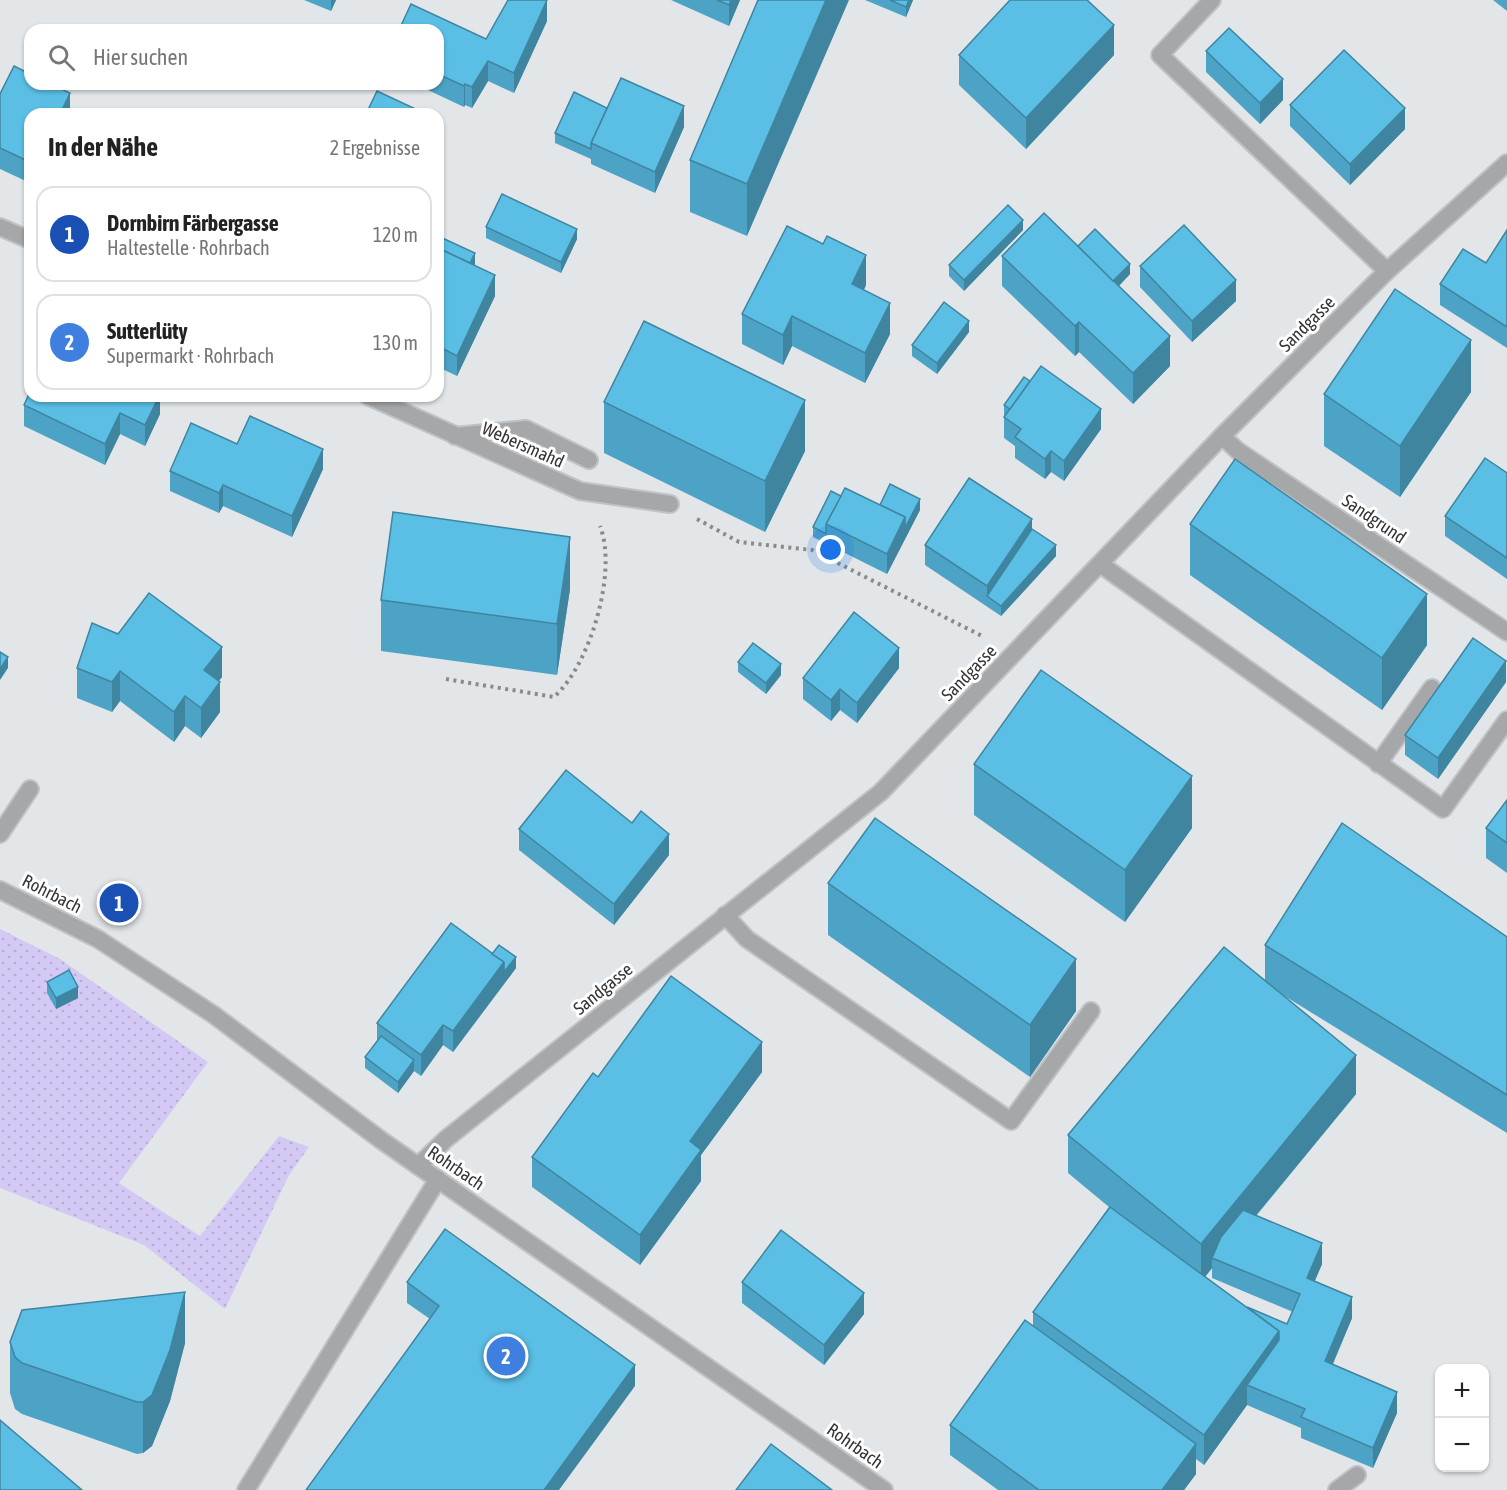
<!DOCTYPE html>
<html lang="de">
<head>
<meta charset="utf-8">
<style>
  body { margin:0; font-family:"Asap Condensed",sans-serif; background:#f2f2f2; color:#222 }
  .controls { position:absolute; right:18px; bottom:18px; display:grid; overflow:hidden; border-radius:12px; box-shadow:0 2px 4px #0004 }
  .controls button { width:54px; height:54px; display:grid; place-items:center; padding:0; border:0; border-bottom:2px solid #e0e0e0; background:#fff; color:#222; font:30px sans-serif }
  .you { position:absolute; left:831px; top:550px; width:21px; height:21px; margin:-15px; border:4px solid #fff; border-radius:50%; background:#1a73e8; box-shadow:0 0 0 9px #1a73e833 }
  .badge { display:grid; place-items:center; width:39px; height:39px; border-radius:50%; background:#5c912a; color:#fff; font-size:20px; font-weight:700 }
  .pin { position:absolute; translate:-50% -50%; border:3px solid #fff; box-shadow:0 2px 6px #0006 }
  .list { margin:0; padding:0; list-style:none }
  h2 { display:flex; justify-content:space-between; align-items:center; height:78px; margin:0; padding:0 24px; font-size:26px }
  h2 small { font-size:20px; font-weight:400; color:#767676 }
  .list li { display:grid; grid-template-columns:39px 1fr auto; gap:18px; align-items:center; box-sizing:border-box; height:96px; margin:0 12px 12px; padding:0 12px; border:2px solid #e0e0e0; border-radius:18px }
  .list b { display:block; font-size:22px; white-space:nowrap }
  .list p { margin:0; font-size:20px; white-space:nowrap; color:#767676 }
  .list em { font-size:20px; font-style:normal; color:#767676 }
  .icon { flex:none; width:33px; height:33px; fill:none; stroke:currentColor; stroke-width:2; stroke-linecap:round; stroke-linejoin:round }
  .map { position:relative; flex:none; width:1507px; height:1490px; overflow:hidden }
  .search { position:absolute; background:#fff; box-shadow:0 2px 4px #0004; left:24px; top:24px; width:420px; height:66px; display:flex; align-items:center; gap:15px; box-sizing:border-box; padding:0 21px; border-radius:18px; color:#767676; font-size:22px }
  .panel { position:absolute; background:#fff; box-shadow:0 2px 4px #0004; left:24px; top:108px; width:420px; height:294px; border-radius:18px }
  .map>svg:first-child { display:block }
  .grass { fill:url(#grass-dots) }
  .lines { fill:none; stroke-linecap:round; stroke-linejoin:round }
  .service-casing { stroke:#c0c2c5; stroke-width:20 }
  .minor-casing { stroke:#c0c2c5; stroke-width:20 }
  .path { stroke:#888a8d; stroke-width:4; stroke-dasharray:3 4.5; stroke-linecap:butt }
  .service { stroke:#a6a7a8; stroke-width:16 }
  .minor { stroke:#a6a7a8; stroke-width:16 }
  .wall { fill:#4da3c5; fill-rule:evenodd }
  .shaded-wall { fill:#3f85a0 }
  .building { fill:#5abee5; stroke:#3f85a0; stroke-width:1.5 }
  .labels { text-anchor:middle; stroke-width:6; stroke-linejoin:round; paint-order:stroke }
  .street-label { font-size:18px; fill:#333436; stroke:#fff }
</style>
</head>
<body>
<div class="map">
<svg width="1507" height="1490" viewBox="0 0 1507 1490">
  <defs>
    <pattern id="grass-dots" width="8" height="8" patternUnits="userSpaceOnUse" patternTransform="scale(1.5)"><rect width="8" height="8" fill="#d4c9f5"/><path d="M2 2h.1M6 6h.1" fill="none" stroke="#b6add3" stroke-width="1.8" stroke-linecap="round"/></pattern>
  </defs>
  <rect width="100%" height="100%" fill="#e3e6e9"/>
  <path class="grass" d="M 0,929 L 60,959 L 208,1062 L 119,1183 L 200,1236 L 279,1136 L 309,1147 L 289,1175 L 225,1309 L 144,1245 L 0,1188 Z"/>
  <g class="lines">
    <defs>
      <g id="service">
        <path d="M 1212,0 L 1160,55 L 1387,271"/>
        <path d="M 455,436 L 526,429 L 589,460"/>
        <path d="M 1100,564 L 1443,809 L 1507,720"/>
        <path d="M 1378,764 L 1432,688"/>
        <path d="M 0,834 L 30,789"/>
        <path d="M 725,915 L 747,939 L 1011,1121 L 1091,1011"/>
        <path d="M 246,1490 L 438,1179"/>
        <path d="M 1337,1490 L 1357,1475"/>
      </g>
      <g id="minor">
        <path d="M 0,227 L 30,240"/>
        <path d="M 368,396 L 580,491 L 670,504"/>
        <path d="M 1222,436 L 1238,451 L 1507,632"/>
        <path d="M 0,890 L 98,939 L 214,1015 L 381,1140 L 884,1490"/>
        <path d="M 418,1166 L 446,1139 L 881,792 L 1222,436 L 1387,271 L 1507,163"/>
      </g>
    </defs>
    <use href="#service" class="service-casing"/>
    <use href="#minor" class="minor-casing"/>
    <g class="path">
      <path d="M 697,519 L 739,542 L 812,550 L 984,637"/>
      <path d="M 446,679 L 554,697 C 590,665 618,572 600,526"/>
    </g>
    <use href="#service" class="service"/>
    <use href="#minor" class="minor"/>
  </g>
  <g class="wall">
    <path d="M 304,0 L 336,0 L 331,11 Z"/>
    <path d="M 671,0 L 740,0 L 729,26 Z"/>
    <path d="M 758,0 L 747,236 L 690,212 L 690,160 Z"/>
    <path d="M 865,0 L 913,0 L 906,17 Z"/>
    <path d="M 1493,0 L 1507,0 L 1507,11 Z"/>
    <path d="M 547,21 L 514,93 L 488,81 L 472,108 L 465,105 L 464,107 L 415,84 L 438,84 L 438,30 L 486,39 Z"/>
    <path d="M 1206,51 L 1283,100 L 1260,124 L 1206,72 Z"/>
    <path d="M 959,55 L 1114,55 L 1026,149 L 959,85 Z"/>
    <path d="M 0,94 L 70,114 L 30,114 L 30,183 L 0,169 Z"/>
    <path d="M 1290,105 L 1405,129 L 1350,185 L 1290,126 Z"/>
    <path d="M 607,108 L 684,127 L 655,193 L 591,164 L 591,159 L 555,143 L 555,133 Z"/>
    <path d="M 486,227 L 577,239 L 561,273 L 486,238 Z"/>
    <path d="M 1023,230 L 964,291 L 949,276 L 949,265 Z"/>
    <path d="M 1507,230 L 1507,348 L 1440,305 L 1440,284 L 1486,263 Z"/>
    <path d="M 438,236 L 475,264 L 474,265 L 495,296 L 457,376 L 438,367 Z"/>
    <path d="M 1078,246 L 1130,274 L 1119,286 L 1170,366 L 1133,404 L 1079,352 L 1075,356 L 1002,286 L 1002,256 Z"/>
    <path d="M 1140,266 L 1236,301 L 1192,342 L 1140,287 Z"/>
    <path d="M 866,285 L 864,290 L 890,334 L 865,383 L 792,346 L 783,365 L 742,344 L 742,314 Z"/>
    <path d="M 969,332 L 937,374 L 912,356 L 912,345 Z"/>
    <path d="M 1471,392 L 1400,497 L 1324,446 L 1324,394 Z"/>
    <path d="M 160,396 L 160,414 L 145,446 L 120,434 L 105,465 L 24,426 L 24,405 Z"/>
    <path d="M 604,402 L 805,451 L 765,532 L 604,453 Z"/>
    <path d="M 1004,405 L 1101,429 L 1064,481 L 1051,472 L 1045,479 L 1015,458 L 1015,446 L 1004,438 L 1004,417 L 1005,416 L 1004,415 Z"/>
    <path d="M 237,444 L 323,469 L 292,537 L 223,506 L 219,513 L 170,491 L 170,471 Z"/>
    <path d="M 1507,473 L 1507,579 L 1445,536 L 1445,516 Z"/>
    <path d="M 841,496 L 880,505 L 920,510 L 887,574 L 813,537 L 813,527 Z"/>
    <path d="M 1190,524 L 1427,645 L 1382,710 L 1190,575 Z"/>
    <path d="M 1032,529 L 1056,556 L 1001,616 L 925,565 L 925,545 Z"/>
    <path d="M 570,589 L 557,675 L 381,651 L 381,600 Z"/>
    <path d="M 738,662 L 781,675 L 766,694 L 738,672 Z"/>
    <path d="M 77,668 L 222,677 L 219,680 L 220,712 L 201,738 L 185,726 L 174,742 L 120,701 L 112,712 L 77,698 Z"/>
    <path d="M 899,668 L 857,723 L 840,710 L 831,721 L 803,699 L 803,678 Z"/>
    <path d="M 1506,682 L 1438,779 L 1405,755 L 1405,735 Z"/>
    <path d="M 974,764 L 1192,828 L 1125,922 L 974,815 Z"/>
    <path d="M 1507,800 L 1507,873 L 1486,858 L 1486,828 Z"/>
    <path d="M 519,829 L 669,855 L 614,925 L 519,850 Z"/>
    <path d="M 828,883 L 1076,1011 L 1030,1077 L 828,935 Z"/>
    <path d="M 1507,937 L 1507,1133 L 1278,992 L 1356,1094 L 1256,1216 L 1322,1264 L 1315,1281 L 1352,1318 L 1333,1364 L 1397,1413 L 1373,1468 L 1301,1438 L 1301,1428 L 1247,1405 L 1204,1465 L 1196,1459 L 1196,1474 L 1184,1490 L 998,1490 L 950,1455 L 950,1425 L 1033,1326 L 1033,1312 L 1109,1207 L 1068,1173 L 1068,1135 L 1265,981 L 1265,945 ZM 1212,1268 L 1212,1278 L 1293,1312 L 1287,1324 L 1247,1307 L 1205,1277 Z"/>
    <path d="M 492,954 L 516,968 L 453,1052 L 443,1045 L 421,1076 L 414,1071 L 398,1093 L 365,1068 L 365,1057 L 377,1041 L 377,1023 Z"/>
    <path d="M 47,982 L 78,998 L 56,1009 L 47,993 Z"/>
    <path d="M 762,1072 L 701,1155 L 701,1181 L 640,1265 L 532,1187 L 532,1157 L 598,1077 Z"/>
    <path d="M 407,1282 L 635,1386 L 430,1319 L 407,1303 Z"/>
    <path d="M 742,1282 L 864,1314 L 824,1365 L 742,1303 Z"/>
    <path d="M 10,1342 L 185,1343 L 170,1401 L 152,1446 L 143,1453 L 137,1454 L 22,1414 L 15,1409 L 10,1393 Z"/>
  </g>
  <g class="shaded-wall">
    <path d="M 331,0 L 336,0 L 331,11 Z"/>
    <path d="M 547,0 L 547,21 L 514,93 L 514,73 Z"/>
    <path d="M 731,0 L 740,0 L 729,26 L 729,5 Z"/>
    <path d="M 826,0 L 849,0 L 747,236 L 747,184 Z"/>
    <path d="M 909,0 L 913,0 L 906,17 L 906,7 Z"/>
    <path d="M 1114,25 L 1114,55 L 1026,149 L 1026,118 Z"/>
    <path d="M 488,61 L 488,81 L 472,108 L 472,87 Z"/>
    <path d="M 1283,79 L 1283,100 L 1260,124 L 1260,103 Z"/>
    <path d="M 465,84 L 465,105 L 464,107 L 464,86 Z"/>
    <path d="M 70,93 L 70,114 L 60,114 Z"/>
    <path d="M 684,106 L 684,127 L 655,193 L 655,172 Z"/>
    <path d="M 1405,108 L 1405,129 L 1350,185 L 1350,164 Z"/>
    <path d="M 1023,220 L 1023,230 L 964,291 L 964,280 Z"/>
    <path d="M 577,229 L 577,239 L 561,273 L 561,262 Z"/>
    <path d="M 475,253 L 475,264 L 466,282 L 466,271 Z"/>
    <path d="M 866,255 L 866,285 L 852,314 L 852,284 Z"/>
    <path d="M 1130,264 L 1130,274 L 1113,292 L 1113,281 Z"/>
    <path d="M 495,275 L 495,296 L 457,376 L 457,356 Z"/>
    <path d="M 1236,280 L 1236,301 L 1192,342 L 1192,321 Z"/>
    <path d="M 890,303 L 890,334 L 865,383 L 865,353 Z"/>
    <path d="M 792,316 L 792,346 L 783,365 L 783,335 Z"/>
    <path d="M 969,321 L 969,332 L 937,374 L 937,363 Z"/>
    <path d="M 1079,322 L 1079,352 L 1075,356 L 1075,326 Z"/>
    <path d="M 1170,336 L 1170,366 L 1133,404 L 1133,373 Z"/>
    <path d="M 1471,340 L 1471,392 L 1400,497 L 1400,446 Z"/>
    <path d="M 159,396 L 160,396 L 160,414 L 145,446 L 145,425 Z"/>
    <path d="M 805,400 L 805,451 L 765,532 L 765,481 Z"/>
    <path d="M 1101,409 L 1101,429 L 1064,481 L 1064,461 Z"/>
    <path d="M 120,413 L 120,434 L 105,465 L 105,444 Z"/>
    <path d="M 323,449 L 323,469 L 292,537 L 292,516 Z"/>
    <path d="M 1051,451 L 1051,472 L 1045,479 L 1045,459 Z"/>
    <path d="M 223,485 L 223,506 L 219,513 L 219,493 Z"/>
    <path d="M 920,499 L 920,510 L 887,574 L 887,554 L 905,517 Z"/>
    <path d="M 1032,519 L 1032,540 L 987,596 L 987,586 Z"/>
    <path d="M 570,537 L 570,589 L 557,675 L 557,624 Z"/>
    <path d="M 1056,545 L 1056,556 L 1001,616 L 1001,606 Z"/>
    <path d="M 1427,594 L 1427,645 L 1382,710 L 1382,658 Z"/>
    <path d="M 222,647 L 222,677 L 204,700 L 204,670 Z"/>
    <path d="M 899,648 L 899,668 L 857,723 L 857,703 Z"/>
    <path d="M 8,657 L 8,668 L 0,680 L 0,669 Z"/>
    <path d="M 1506,661 L 1506,682 L 1438,779 L 1438,758 Z"/>
    <path d="M 781,664 L 781,675 L 766,694 L 766,683 Z"/>
    <path d="M 120,671 L 120,701 L 112,712 L 112,682 Z"/>
    <path d="M 220,682 L 220,712 L 201,738 L 201,708 Z"/>
    <path d="M 840,689 L 840,710 L 831,721 L 831,700 Z"/>
    <path d="M 185,696 L 185,726 L 174,742 L 174,712 Z"/>
    <path d="M 1192,776 L 1192,828 L 1125,922 L 1125,870 Z"/>
    <path d="M 669,834 L 669,855 L 614,925 L 614,904 Z"/>
    <path d="M 516,957 L 516,968 L 453,1052 L 453,1031 L 504,962 Z"/>
    <path d="M 1076,959 L 1076,1011 L 1030,1077 L 1030,1025 Z"/>
    <path d="M 78,987 L 78,998 L 56,1009 L 56,998 Z"/>
    <path d="M 443,1025 L 443,1045 L 421,1076 L 421,1055 Z"/>
    <path d="M 762,1042 L 762,1072 L 701,1155 L 701,1181 L 640,1265 L 640,1235 L 690,1141 Z"/>
    <path d="M 1356,1055 L 1356,1094 L 1219,1260 L 1212,1258 L 1212,1268 L 1201,1282 L 1201,1244 Z"/>
    <path d="M 414,1060 L 414,1071 L 398,1093 L 398,1082 Z"/>
    <path d="M 1322,1243 L 1322,1264 L 1307,1298 L 1307,1278 Z"/>
    <path d="M 185,1292 L 185,1343 L 170,1401 L 152,1446 L 143,1453 L 143,1402 Z"/>
    <path d="M 864,1293 L 864,1314 L 824,1365 L 824,1345 Z"/>
    <path d="M 1352,1297 L 1352,1318 L 1325,1382 L 1325,1361 Z"/>
    <path d="M 1279,1331 L 1279,1361 L 1247,1385 L 1247,1405 L 1204,1465 L 1204,1435 Z"/>
    <path d="M 635,1365 L 635,1386 L 559,1490 L 544,1490 Z"/>
    <path d="M 1397,1392 L 1397,1413 L 1373,1468 L 1373,1448 Z"/>
    <path d="M 1196,1444 L 1196,1474 L 1184,1490 L 1162,1490 Z"/>
  </g>
  <g class="building">
    <path d="M 508,0 L 547,0 L 514,73 L 488,61 L 472,87 L 465,84 L 464,86 L 438,74 L 438,30 L 399,30 L 411,4 L 486,39 Z"/>
    <path d="M 717,0 L 731,0 L 729,5 Z"/>
    <path d="M 758,0 L 826,0 L 747,184 L 690,160 Z"/>
    <path d="M 890,0 L 909,0 L 906,7 Z"/>
    <path d="M 1010,0 L 1087,0 L 1114,25 L 1026,118 L 959,55 Z"/>
    <path d="M 1229,28 L 1283,79 L 1260,103 L 1206,51 Z"/>
    <path d="M 1344,50 L 1405,108 L 1350,164 L 1290,105 Z"/>
    <path d="M 14,66 L 30,74 L 30,84 L 51,84 L 70,93 L 60,114 L 30,114 L 30,162 L 0,148 L 0,94 Z"/>
    <path d="M 621,78 L 684,106 L 655,172 L 591,143 Z"/>
    <path d="M 377,91 L 424,113 L 424,114 L 366,114 Z"/>
    <path d="M 574,92 L 607,108 L 591,143 L 591,149 L 555,133 Z"/>
    <path d="M 502,194 L 577,229 L 561,262 L 486,227 Z"/>
    <path d="M 1008,205 L 1023,220 L 964,280 L 949,265 Z"/>
    <path d="M 1044,213 L 1170,336 L 1133,373 L 1079,322 L 1075,326 L 1002,256 Z"/>
    <path d="M 1184,225 L 1236,280 L 1192,321 L 1140,266 Z"/>
    <path d="M 787,226 L 823,244 L 827,236 L 866,255 L 852,284 L 890,303 L 865,353 L 792,316 L 783,335 L 742,314 Z"/>
    <path d="M 1095,229 L 1130,264 L 1113,281 L 1078,246 Z"/>
    <path d="M 1507,230 L 1507,327 L 1440,284 L 1463,249 L 1486,263 Z"/>
    <path d="M 438,236 L 475,253 L 470,263 L 438,248 Z"/>
    <path d="M 438,248 L 495,275 L 457,356 L 438,346 Z"/>
    <path d="M 1395,289 L 1471,340 L 1400,446 L 1324,394 Z"/>
    <path d="M 944,302 L 969,321 L 937,363 L 912,345 Z"/>
    <path d="M 644,321 L 805,400 L 765,481 L 604,402 Z"/>
    <path d="M 1041,366 L 1101,409 L 1064,461 L 1051,451 L 1045,459 L 1015,437 L 1021,429 L 1004,417 Z"/>
    <path d="M 1024,377 L 1030,381 L 1010,409 L 1004,405 Z"/>
    <path d="M 30,392 L 30,396 L 159,396 L 145,425 L 120,413 L 105,444 L 24,405 Z"/>
    <path d="M 250,416 L 323,449 L 292,516 L 223,485 L 219,493 L 170,471 L 191,423 L 237,444 Z"/>
    <path d="M 1485,458 L 1507,473 L 1507,558 L 1445,516 Z"/>
    <path d="M 1235,459 L 1427,594 L 1382,658 L 1190,524 Z"/>
    <path d="M 969,478 L 1032,519 L 987,586 L 925,545 Z"/>
    <path d="M 890,484 L 920,499 L 905,528 L 905,517 L 880,505 Z"/>
    <path d="M 845,488 L 905,517 L 887,554 L 826,524 Z"/>
    <path d="M 831,491 L 841,496 L 826,524 L 826,534 L 813,527 Z"/>
    <path d="M 393,512 L 570,537 L 557,624 L 381,600 Z"/>
    <path d="M 1032,529 L 1056,545 L 1001,606 L 987,596 Z"/>
    <path d="M 149,593 L 222,647 L 204,670 L 220,682 L 201,708 L 185,696 L 174,712 L 120,671 L 112,682 L 77,668 L 92,623 L 118,634 Z"/>
    <path d="M 854,612 L 899,648 L 857,703 L 840,689 L 831,700 L 803,678 Z"/>
    <path d="M 1473,638 L 1506,661 L 1438,758 L 1405,735 Z"/>
    <path d="M 753,643 L 781,664 L 766,683 L 738,662 Z"/>
    <path d="M 0,652 L 8,657 L 0,669 Z"/>
    <path d="M 1041,670 L 1192,776 L 1125,870 L 974,764 Z"/>
    <path d="M 566,770 L 632,823 L 641,811 L 669,834 L 614,904 L 519,829 Z"/>
    <path d="M 1507,800 L 1507,843 L 1486,828 Z"/>
    <path d="M 875,818 L 1076,959 L 1030,1025 L 828,883 Z"/>
    <path d="M 1342,823 L 1507,937 L 1507,1095 L 1265,945 Z"/>
    <path d="M 451,923 L 504,962 L 453,1031 L 443,1025 L 421,1055 L 377,1023 Z"/>
    <path d="M 499,945 L 516,957 L 504,972 L 504,962 L 492,954 Z"/>
    <path d="M 1224,947 L 1356,1055 L 1201,1244 L 1068,1135 Z"/>
    <path d="M 69,970 L 78,987 L 56,998 L 47,982 Z"/>
    <path d="M 671,976 L 762,1042 L 690,1141 L 701,1150 L 640,1235 L 532,1157 L 593,1073 L 598,1077 Z"/>
    <path d="M 381,1036 L 414,1060 L 398,1082 L 365,1057 Z"/>
    <path d="M 1110,1207 L 1279,1331 L 1204,1435 L 1033,1312 Z"/>
    <path d="M 1243,1210 L 1322,1243 L 1307,1278 L 1352,1297 L 1325,1361 L 1397,1392 L 1373,1448 L 1301,1417 L 1305,1409 L 1247,1385 L 1279,1340 L 1279,1331 L 1247,1307 L 1287,1324 L 1300,1294 L 1212,1258 L 1221,1237 Z"/>
    <path d="M 445,1229 L 635,1365 L 544,1490 L 306,1490 L 439,1306 L 407,1282 Z"/>
    <path d="M 781,1230 L 864,1293 L 824,1345 L 742,1282 Z"/>
    <path d="M 185,1292 L 170,1350 L 152,1395 L 143,1402 L 137,1402 L 22,1363 L 15,1357 L 10,1342 L 22,1310 Z"/>
    <path d="M 1025,1320 L 1196,1444 L 1162,1490 L 1039,1490 L 950,1425 Z"/>
    <path d="M 0,1420 L 82,1490 L 0,1490 Z"/>
    <path d="M 771,1444 L 832,1490 L 736,1490 Z"/>
  </g>
  <g class="labels">
    <g class="street-label">
      <text transform="translate(1307 324) rotate(-45)" y="6">Sandgasse</text>
      <text transform="translate(523 445) rotate(24)" y="6">Webersmahd</text>
      <text transform="translate(1374 519) rotate(34)" y="6">Sandgrund</text>
      <text transform="translate(969 673) rotate(-46)" y="6">Sandgasse</text>
      <text transform="translate(52 894) rotate(27)" y="6">Rohrbach</text>
      <text transform="translate(603 989) rotate(-39)" y="6">Sandgasse</text>
      <text transform="translate(456 1168) rotate(34)" y="6">Rohrbach</text>
      <text transform="translate(855 1446) rotate(35)" y="6">Rohrbach</text>
    </g>
  </g>
</svg>
<div class="controls">
<button>+</button>
<button>−</button>
</div>
<div class="you"></div>
<div class="pin badge" style="left:119px;top:903px;background:#1a4fb4">1</div>
<div class="pin badge" style="left:506px;top:1356px;background:#3f7fe0">2</div>
<div class="search"><svg class="icon" aria-label="search" viewBox="0 0 24 24"><circle cx="10" cy="10" r="6"/><path d="M15 15l6 6"/></svg>Hier suchen</div>
<section class="panel">
<h2>In der Nähe<small>2 Ergebnisse</small></h2>
<ul class="list">
<li><span class="badge" style="background:#1a4fb4">1</span><div><b>Dornbirn Färbergasse</b><p>Haltestelle · Rohrbach</p></div><em>120 m</em></li>
<li><span class="badge" style="background:#3f7fe0">2</span><div><b>Sutterlüty</b><p>Supermarkt · Rohrbach</p></div><em>130 m</em></li>
</ul>
</section>
</div>
</body>
</html>
